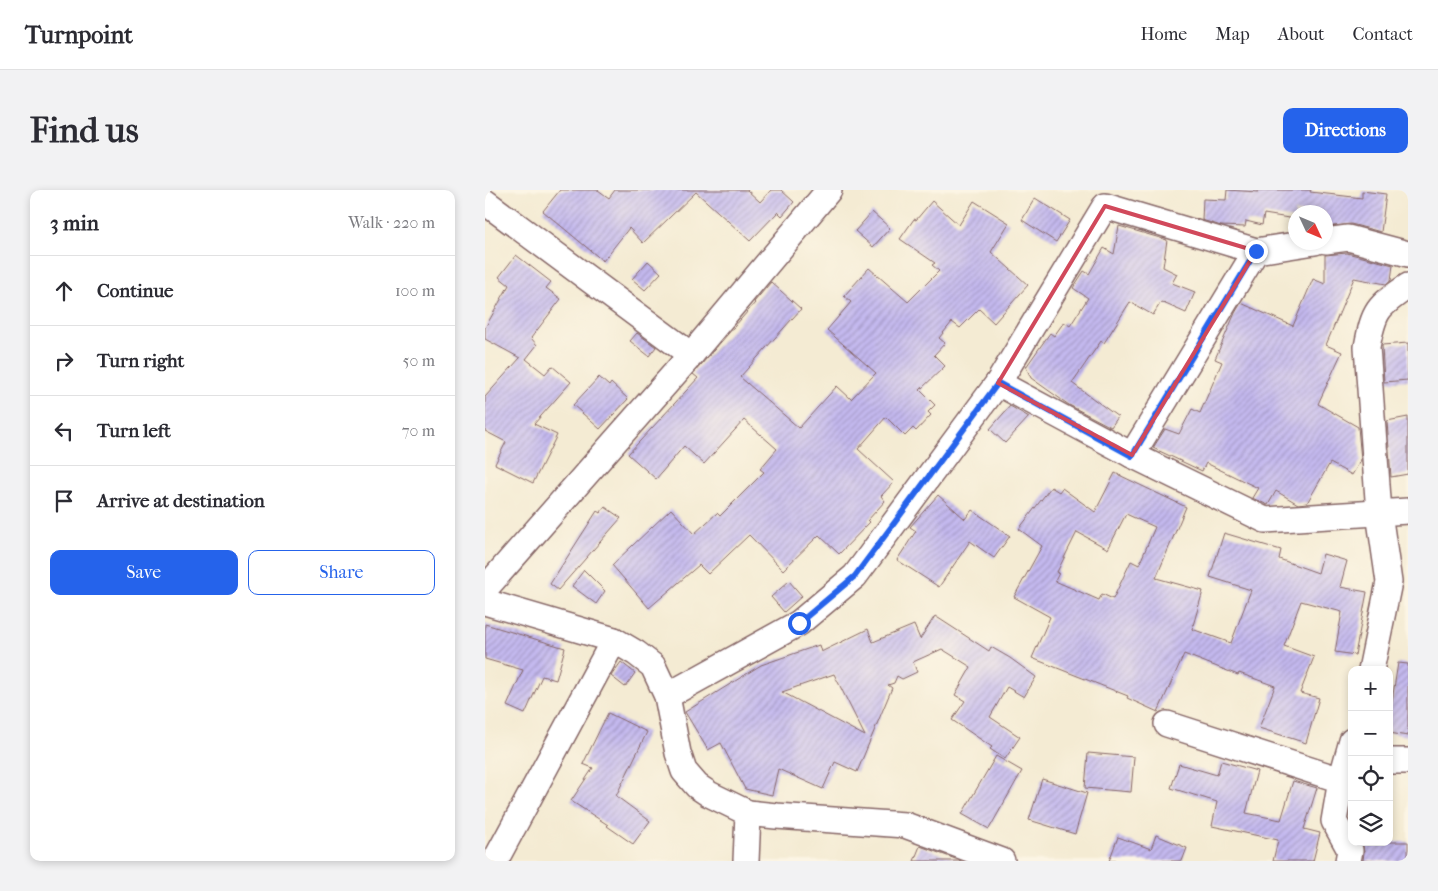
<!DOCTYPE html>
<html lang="en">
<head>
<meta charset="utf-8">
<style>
  body { margin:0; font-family:"IM FELL French Canon",serif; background:#f2f2f3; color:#2b2b33 }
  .controls { position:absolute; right:15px; bottom:15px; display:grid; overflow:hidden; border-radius:10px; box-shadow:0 2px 8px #0003 }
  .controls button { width:45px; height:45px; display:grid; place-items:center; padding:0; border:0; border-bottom:1px solid #e1e1e2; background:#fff; color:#2b2b33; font:25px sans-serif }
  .compass { position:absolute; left:803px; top:15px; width:45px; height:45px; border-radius:50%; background:#fff; box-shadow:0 2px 8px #0003; rotate:134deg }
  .stop { position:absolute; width:15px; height:15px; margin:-11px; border:4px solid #2563eb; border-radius:50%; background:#fff }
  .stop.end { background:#2563eb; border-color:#fff; box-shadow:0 1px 5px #0008 }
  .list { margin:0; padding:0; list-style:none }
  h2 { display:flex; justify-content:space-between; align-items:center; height:65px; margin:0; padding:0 20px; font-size:21px }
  h2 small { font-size:16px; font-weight:400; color:#7c7c81 }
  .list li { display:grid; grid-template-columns:32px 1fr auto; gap:15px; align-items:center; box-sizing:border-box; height:70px; padding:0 20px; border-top:1px solid #e1e1e2 }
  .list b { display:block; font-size:19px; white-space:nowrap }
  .list em { font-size:16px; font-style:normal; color:#7c7c81 }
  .actions { display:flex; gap:10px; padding:15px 20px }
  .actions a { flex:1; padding:11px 0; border:1px solid #2563eb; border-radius:10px; text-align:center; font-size:18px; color:#2563eb }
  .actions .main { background:#2563eb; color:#fff }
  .icon { flex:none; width:28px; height:28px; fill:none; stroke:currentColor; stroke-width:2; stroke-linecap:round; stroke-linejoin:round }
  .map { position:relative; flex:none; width:923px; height:671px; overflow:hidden; border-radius:10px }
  header { display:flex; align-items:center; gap:30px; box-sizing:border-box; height:70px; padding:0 25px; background:#fff; border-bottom:1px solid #e1e1e2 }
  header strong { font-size:24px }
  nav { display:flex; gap:28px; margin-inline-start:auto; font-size:18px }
  .intro { display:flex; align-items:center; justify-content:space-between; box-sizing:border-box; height:120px; padding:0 30px }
  h1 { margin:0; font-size:35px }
  .button { padding:12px 22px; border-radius:10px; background:#2563eb; color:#fff; font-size:18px; font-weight:700 }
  main { display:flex; gap:30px; padding:0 30px }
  aside { flex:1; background:#fff; border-radius:10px; box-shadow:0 2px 8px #0003 }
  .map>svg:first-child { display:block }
  .building { fill:url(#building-hatch); fill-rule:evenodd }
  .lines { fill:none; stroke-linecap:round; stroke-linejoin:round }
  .street-casing { stroke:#866666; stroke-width:28 }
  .street { stroke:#fff; stroke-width:25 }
  .route { stroke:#2563eb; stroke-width:6 }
  .marked { fill:none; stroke:#d1495b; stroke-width:4; stroke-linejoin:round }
</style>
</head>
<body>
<header>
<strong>Turnpoint</strong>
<nav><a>Home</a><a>Map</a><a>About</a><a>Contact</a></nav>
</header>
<div class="intro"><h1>Find us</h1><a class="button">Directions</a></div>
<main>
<aside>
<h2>3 min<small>Walk · 220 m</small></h2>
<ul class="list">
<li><svg class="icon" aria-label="ahead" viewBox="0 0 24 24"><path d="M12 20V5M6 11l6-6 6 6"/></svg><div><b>Continue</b></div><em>100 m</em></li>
<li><svg class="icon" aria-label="right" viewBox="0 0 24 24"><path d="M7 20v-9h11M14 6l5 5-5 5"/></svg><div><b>Turn right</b></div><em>50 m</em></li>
<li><svg class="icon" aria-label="left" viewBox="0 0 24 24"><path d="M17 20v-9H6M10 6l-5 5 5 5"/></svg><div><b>Turn left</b></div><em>70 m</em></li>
<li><svg class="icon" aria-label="arrive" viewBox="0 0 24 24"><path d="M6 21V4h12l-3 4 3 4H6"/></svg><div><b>Arrive at destination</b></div></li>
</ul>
<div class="actions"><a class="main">Save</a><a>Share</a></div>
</aside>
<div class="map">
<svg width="923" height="671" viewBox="0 0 923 671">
  <defs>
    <pattern id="building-hatch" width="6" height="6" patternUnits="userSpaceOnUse" patternTransform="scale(1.25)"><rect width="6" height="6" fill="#c4b9ef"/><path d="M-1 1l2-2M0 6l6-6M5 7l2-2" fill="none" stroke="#a196c2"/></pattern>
  </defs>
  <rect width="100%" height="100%" fill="#fcf5e5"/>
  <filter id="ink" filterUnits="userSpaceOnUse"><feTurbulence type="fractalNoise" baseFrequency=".02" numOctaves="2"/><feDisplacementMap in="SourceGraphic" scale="10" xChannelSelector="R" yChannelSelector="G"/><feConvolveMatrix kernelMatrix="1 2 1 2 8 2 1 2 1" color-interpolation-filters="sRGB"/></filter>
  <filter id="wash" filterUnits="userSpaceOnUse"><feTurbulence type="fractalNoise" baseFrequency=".0096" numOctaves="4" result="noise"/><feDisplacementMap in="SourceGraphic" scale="20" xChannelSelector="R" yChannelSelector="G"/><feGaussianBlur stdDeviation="1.12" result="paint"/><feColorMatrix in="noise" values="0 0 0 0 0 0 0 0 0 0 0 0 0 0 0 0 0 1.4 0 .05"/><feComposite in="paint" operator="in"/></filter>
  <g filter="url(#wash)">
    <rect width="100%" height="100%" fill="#f4ebd3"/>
    <g id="blocks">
      <g class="building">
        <path d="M 75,0 L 113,0 L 124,8 L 130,0 L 262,0 L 275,12 L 286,0 L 296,0 L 309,12 L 297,26 L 293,22 L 265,51 L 211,2 L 158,53 L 144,38 L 118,71 L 58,21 Z"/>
        <path d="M 742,0 L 773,2 L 774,0 L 826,0 L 825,2 L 877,8 L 877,1 L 901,4 L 896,42 L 866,34 L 840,37 L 840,22 L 810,22 L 810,29 L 779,24 L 777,35 L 761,31 L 760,37 L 736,36 L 717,30 L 718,9 L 741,10 Z"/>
        <path d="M 550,8 L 585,30 L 571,52 L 537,30 Z"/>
        <path d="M 447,11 L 474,35 L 489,11 L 524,33 L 506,62 L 543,95 L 509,133 L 494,119 L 475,138 L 467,132 L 454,148 L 460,153 L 449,165 L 460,176 L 435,200 L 450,215 L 443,222 L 446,225 L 431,241 L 428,238 L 420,246 L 401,227 L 373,259 L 409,292 L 396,306 L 400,311 L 383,330 L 385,332 L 354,364 L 334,345 L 298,380 L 264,345 L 223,384 L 214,375 L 164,418 L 127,375 L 186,319 L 209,344 L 232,323 L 235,326 L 279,282 L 275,279 L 292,259 L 259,230 L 219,274 L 199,256 L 171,289 L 143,264 L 213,188 L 208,184 L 270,113 L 269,112 L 286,92 L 316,119 L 255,187 L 314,238 L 352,196 L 366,209 L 391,183 L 342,140 L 366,112 L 359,106 L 384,78 L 423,112 L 454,81 L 447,75 L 450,73 L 415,49 L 429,29 L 431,30 Z"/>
        <path d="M 387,22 L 405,38 L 388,57 L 370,41 Z"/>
        <path d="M 634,36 L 682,50 L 678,77 L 692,84 L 687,93 L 710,102 L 701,123 L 676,112 L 668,125 L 645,112 L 619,153 L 616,151 L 587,193 L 633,227 L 626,237 L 584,215 L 546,188 L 541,177 L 565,143 L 569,146 L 579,132 L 585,136 L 603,108 L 588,98 L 599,81 L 604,84 L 619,58 L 629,64 Z"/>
        <path d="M 862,63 L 908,75 L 906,90 L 901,94 L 869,88 L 841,155 L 857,162 L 833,214 L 873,237 L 876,270 L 867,285 L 845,273 L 822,313 L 813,314 L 791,301 L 783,315 L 767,308 L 773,298 L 721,273 L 717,281 L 668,258 L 680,239 L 694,244 L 707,219 L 715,223 L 737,172 L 730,169 L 750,123 L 756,113 L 808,136 L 828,89 L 840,94 L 840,65 Z"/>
        <path d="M 31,65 L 66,92 L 61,98 L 76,109 L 46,148 L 52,155 L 41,169 L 60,184 L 67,176 L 86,192 L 49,234 L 72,245 L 48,293 L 10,274 L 21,252 L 0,241 L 0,207 L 35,168 L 0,149 L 0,138 L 24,95 L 14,87 Z"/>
        <path d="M 163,71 L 176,83 L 160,100 L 147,89 Z"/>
        <path d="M 152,143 L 171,157 L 164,166 L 145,151 Z"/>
        <path d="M 923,153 L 923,190 L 899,192 L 897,155 Z"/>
        <path d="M 114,187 L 124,196 L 126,193 L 143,209 L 115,239 L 88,215 Z"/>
        <path d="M 525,216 L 544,227 L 520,253 L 505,239 Z"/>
        <path d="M 923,227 L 923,284 L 906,287 L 902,231 Z"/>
        <path d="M 630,283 L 701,317 L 671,388 L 718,401 L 707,439 L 746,453 L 766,400 L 725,387 L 739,343 L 796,360 L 794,369 L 833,383 L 838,364 L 862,371 L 855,397 L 882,402 L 870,465 L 850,462 L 857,422 L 816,411 L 799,456 L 829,467 L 815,503 L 834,508 L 821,553 L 774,538 L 790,496 L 754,483 L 753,485 L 699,464 L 673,522 L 642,508 L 643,506 L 547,468 L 565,427 L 529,407 L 557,356 L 534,339 L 566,297 L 574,302 L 577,298 L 610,322 ZM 641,324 L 670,337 L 654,375 L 646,371 L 628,409 L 617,404 L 614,410 L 570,391 L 574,383 L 572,382 L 592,342 L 623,359 Z"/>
        <path d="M 453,305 L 480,329 L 487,320 L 525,346 L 509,368 L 485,351 L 454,397 L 412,370 L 431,341 L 425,337 Z"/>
        <path d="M 120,317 L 136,328 L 73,400 L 65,394 L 112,321 L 115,323 Z"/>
        <path d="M 99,380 L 120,401 L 111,414 L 87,396 Z"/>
        <path d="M 304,391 L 317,406 L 299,422 L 286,407 Z"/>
        <path d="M 450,426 L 504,461 L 506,457 L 525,468 L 551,487 L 539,507 L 522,497 L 505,527 L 535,547 L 520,569 L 505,559 L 507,557 L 467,530 L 480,511 L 470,505 L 486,477 L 457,459 L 428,472 L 432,482 L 417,489 L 412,486 L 409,493 L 403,495 L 407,498 L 372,582 L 350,572 L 338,599 L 293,579 L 287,605 L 260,599 L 236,553 L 223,560 L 200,522 L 276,475 L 334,455 L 336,462 L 383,439 L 388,452 L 429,435 L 435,449 ZM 349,484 L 380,546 L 297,502 Z"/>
        <path d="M 0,434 L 80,458 L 71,490 L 57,486 L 40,524 L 22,516 L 38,480 L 0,469 Z"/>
        <path d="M 136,472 L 150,483 L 140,497 L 126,486 Z"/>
        <path d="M 913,473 L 923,474 L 923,546 L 904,543 L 904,530 Z"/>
        <path d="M 123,523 L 162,542 L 131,606 L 165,631 L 148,654 L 122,636 L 123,635 L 86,611 L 108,578 L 98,574 Z"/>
        <path d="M 603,563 L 649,567 L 646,602 L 600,598 Z"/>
        <path d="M 511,566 L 537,581 L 504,639 L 477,624 Z"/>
        <path d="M 736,571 L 772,581 L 761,623 L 796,630 L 808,591 L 832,598 L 819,639 L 835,643 L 828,671 L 788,671 L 793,650 L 727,636 L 732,612 L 686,598 L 694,574 L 732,585 Z"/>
        <path d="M 557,589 L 602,603 L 590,644 L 544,630 Z"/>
        <path d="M 671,645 L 702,658 L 697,671 L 624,671 L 633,647 L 666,659 Z"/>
        <path d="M 877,652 L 923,652 L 923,671 L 878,671 L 879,662 Z"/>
        <path d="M 435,656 L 476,671 L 429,671 Z"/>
      </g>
    </g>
  </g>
  <g filter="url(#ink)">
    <use href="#blocks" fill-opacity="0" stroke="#866666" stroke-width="1"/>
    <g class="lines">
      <defs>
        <g id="street">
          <path d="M 0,12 L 206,165"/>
          <path d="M 841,51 L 863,48 L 923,64"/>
          <path d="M 513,193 L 620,16 L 771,61 L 830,52"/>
          <path d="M 647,265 L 771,61"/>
          <path d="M 0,399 L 206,165 L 344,0"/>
          <path d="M 0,412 L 129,450 L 151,463 L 168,476 L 182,506 L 193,563 L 199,581 L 212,596 L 224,604 L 263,623 L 291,626 L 420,635 L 517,671"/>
          <path d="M 886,480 L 904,392 L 894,323 L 882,157 C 889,120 892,117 923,96"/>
          <path d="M 182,506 L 314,433 L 370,386 L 513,193 L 647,265 L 780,330 L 923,321"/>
          <path d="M 682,534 L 856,590 L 867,551"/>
          <path d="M 904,571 L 923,571"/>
          <path d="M 10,671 L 129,450"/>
          <path d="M 261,671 L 263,623"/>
          <path d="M 863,671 L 865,660 L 849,631 L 856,590 L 867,585"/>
        </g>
      </defs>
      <use href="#street" class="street-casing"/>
      <use href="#street" class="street"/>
    </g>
  </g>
  <g class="lines" filter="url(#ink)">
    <path class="route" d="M 314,433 L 370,386 L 513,193 L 647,266 L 771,61"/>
  </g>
  <path class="marked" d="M 620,16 L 771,61 L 647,265 L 513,193 Z"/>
</svg>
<div class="controls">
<button>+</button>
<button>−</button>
<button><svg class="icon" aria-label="locate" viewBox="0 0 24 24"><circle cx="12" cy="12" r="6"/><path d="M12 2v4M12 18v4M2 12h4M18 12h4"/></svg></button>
<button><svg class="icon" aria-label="layers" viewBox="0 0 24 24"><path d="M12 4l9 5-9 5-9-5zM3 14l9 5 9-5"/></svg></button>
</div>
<svg class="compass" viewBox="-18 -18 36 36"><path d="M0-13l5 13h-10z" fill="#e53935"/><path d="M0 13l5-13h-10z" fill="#7c7c81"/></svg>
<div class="stop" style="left:314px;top:433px"></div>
<div class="stop end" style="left:771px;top:61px"></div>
</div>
</main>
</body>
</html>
